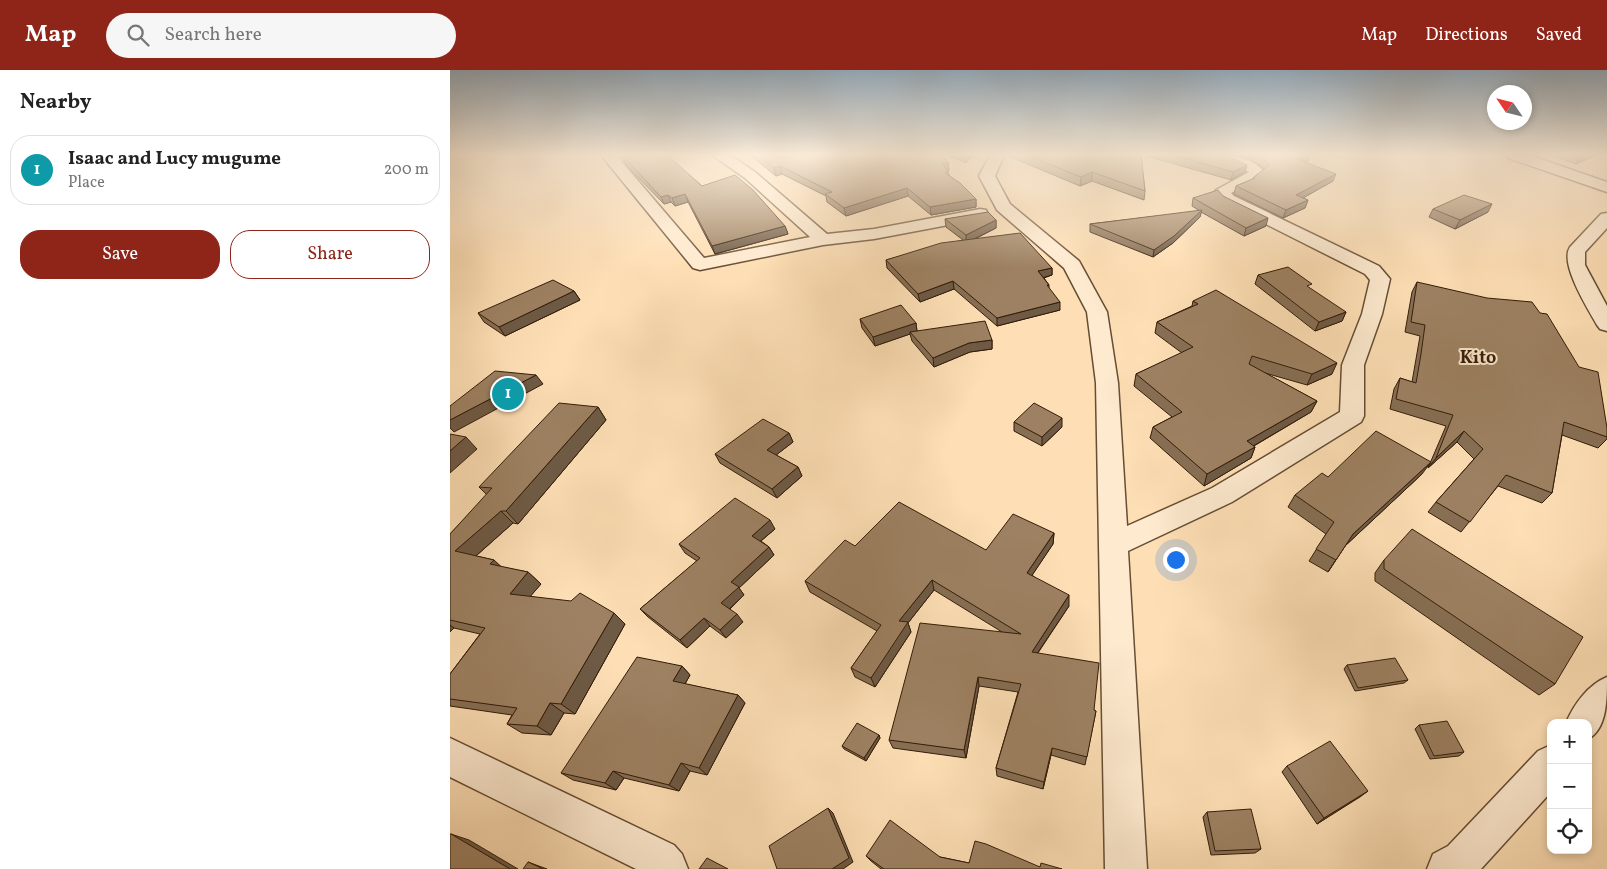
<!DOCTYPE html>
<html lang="en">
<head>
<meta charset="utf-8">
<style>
  body { margin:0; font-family:Vollkorn,serif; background:#f6f6f6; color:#222 }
  .controls { position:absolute; right:15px; bottom:15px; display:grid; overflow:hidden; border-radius:10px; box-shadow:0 2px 8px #0003 }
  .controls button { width:45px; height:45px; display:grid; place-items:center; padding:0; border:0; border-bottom:1px solid #e0e0e0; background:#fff; color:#222; font:25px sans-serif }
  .compass { position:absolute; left:1037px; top:15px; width:45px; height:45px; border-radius:50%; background:#fff; box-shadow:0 2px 8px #0003; rotate:305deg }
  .you { position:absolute; left:725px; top:489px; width:18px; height:18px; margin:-12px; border:4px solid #fff; border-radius:50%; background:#1a73e8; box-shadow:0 0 0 8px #1a73e833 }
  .badge { display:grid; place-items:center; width:32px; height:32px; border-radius:50%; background:#8f2418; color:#fff; font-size:16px; font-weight:700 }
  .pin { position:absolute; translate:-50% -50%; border:2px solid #fff; box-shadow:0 1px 5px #0006 }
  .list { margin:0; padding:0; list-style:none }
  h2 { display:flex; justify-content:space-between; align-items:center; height:65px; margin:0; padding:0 20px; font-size:21px }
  h2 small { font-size:16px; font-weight:400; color:#767676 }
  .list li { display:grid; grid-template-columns:32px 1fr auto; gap:15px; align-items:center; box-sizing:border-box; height:70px; margin:0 10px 10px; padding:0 10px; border:1px solid #e0e0e0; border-radius:20px }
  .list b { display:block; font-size:19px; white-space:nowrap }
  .list p { margin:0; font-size:16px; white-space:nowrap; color:#767676 }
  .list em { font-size:16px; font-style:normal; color:#767676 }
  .actions { display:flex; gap:10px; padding:15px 20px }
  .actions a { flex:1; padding:11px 0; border:1px solid #8f2418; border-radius:20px; text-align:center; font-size:18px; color:#8f2418 }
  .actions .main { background:#8f2418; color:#fff }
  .icon { flex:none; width:28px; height:28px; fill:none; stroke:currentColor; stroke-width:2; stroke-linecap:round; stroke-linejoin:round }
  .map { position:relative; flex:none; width:1157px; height:799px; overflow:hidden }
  header { display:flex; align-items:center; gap:30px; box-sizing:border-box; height:70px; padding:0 25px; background:#8f2418; color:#fff }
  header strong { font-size:24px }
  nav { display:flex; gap:28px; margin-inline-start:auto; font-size:18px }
  .search { width:350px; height:45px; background:#f6f6f6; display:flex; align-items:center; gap:12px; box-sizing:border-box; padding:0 18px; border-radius:28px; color:#767676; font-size:19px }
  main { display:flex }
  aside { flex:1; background:#fff }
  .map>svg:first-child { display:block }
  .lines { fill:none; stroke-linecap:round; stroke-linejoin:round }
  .minor-casing { stroke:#664d33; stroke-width:3 }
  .minor { fill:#feeacf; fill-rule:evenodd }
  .wall { fill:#876f54; stroke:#331c08 }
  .shaded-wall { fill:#6e5a45; stroke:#331c08 }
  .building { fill:#9d8162; stroke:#331c08 }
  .labels { text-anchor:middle; stroke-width:4; stroke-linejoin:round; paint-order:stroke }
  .quarter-label { font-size:18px; font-weight:bold; fill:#331c08; stroke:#feeacf }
</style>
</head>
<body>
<header>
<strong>Map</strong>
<div class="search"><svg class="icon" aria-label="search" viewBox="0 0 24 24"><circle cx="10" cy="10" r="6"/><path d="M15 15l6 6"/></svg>Search here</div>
<nav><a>Map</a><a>Directions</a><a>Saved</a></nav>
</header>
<main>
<aside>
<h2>Nearby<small></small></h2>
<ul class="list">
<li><span class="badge" style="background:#0f9aa8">1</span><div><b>Isaac and Lucy mugume</b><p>Place</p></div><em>200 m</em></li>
</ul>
<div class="actions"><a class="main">Save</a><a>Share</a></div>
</aside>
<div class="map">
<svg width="1157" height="799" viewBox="0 0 1157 799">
  <rect width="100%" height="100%" fill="#fedfb5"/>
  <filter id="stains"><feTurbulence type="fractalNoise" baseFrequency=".004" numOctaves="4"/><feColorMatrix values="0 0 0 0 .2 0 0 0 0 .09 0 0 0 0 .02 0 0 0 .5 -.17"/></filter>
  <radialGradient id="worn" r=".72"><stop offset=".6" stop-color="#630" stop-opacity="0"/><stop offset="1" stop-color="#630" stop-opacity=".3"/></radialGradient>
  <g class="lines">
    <defs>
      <g id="minor">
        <path d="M 151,85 L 166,85 L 254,188 L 360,167 L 295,108 L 262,85 L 280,85 L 305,102 L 377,164 L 424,159 L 530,139 L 536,140 L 538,144 L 536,148 L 530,149 L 424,169 L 373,175 L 250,200 L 243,198 Z"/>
        <path d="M 540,85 L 554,85 L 545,106 L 560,134 L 629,191 L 657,242 L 668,313 L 677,456 L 762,418 L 890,342 L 892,295 L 912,244 L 920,210 L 915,204 L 772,132 L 764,123 L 766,120 L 799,102 L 765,88 L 763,85 C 782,85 803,87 815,103 L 804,112 L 781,123 L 784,126 L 929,196 L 940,209 L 932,244 L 914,295 L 914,346 L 911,352 L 782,432 L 678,481 L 697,799 L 655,799 L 646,313 L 637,242 L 614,198 L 547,140 L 529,106 Z"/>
        <path d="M 1056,85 L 1079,85 L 1157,112 L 1157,122 L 1058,88 Z"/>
        <path d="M 1157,143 L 1157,158 L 1135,182 L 1135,195 L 1157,236 L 1157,261 L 1150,259 L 1147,255 C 1138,239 1109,193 1120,177 L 1151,144 Z"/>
        <path d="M 1157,607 C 1157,630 1157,659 1138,669 L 1138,653 L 1116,653 C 1124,634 1138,615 1157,607 Z"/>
        <path d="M 0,668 L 224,775 L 232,784 L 238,799 L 186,799 L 0,707 Z"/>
        <path d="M 1101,675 L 1101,722 L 1031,799 L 977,799 L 983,784 L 998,776 L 1088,681 Z"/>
      </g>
    </defs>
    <use href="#minor" class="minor-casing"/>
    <use href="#minor" class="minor"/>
  </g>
  <g class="wall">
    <path d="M 171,85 L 224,85 L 218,87 L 252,116 L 335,156 L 338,164 L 265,184 L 238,132 L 225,136 L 221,132 L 214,134 L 177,96 Z"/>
    <path d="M 300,85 L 491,85 L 498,92 L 499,100 L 498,100 L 499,105 L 526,129 L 526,137 L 481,145 L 458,126 L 396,146 L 377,132 L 376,126 L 332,104 L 326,106 Z"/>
    <path d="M 497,85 L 524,85 L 516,93 Z"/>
    <path d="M 556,85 L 691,85 L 695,121 L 694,130 L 642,111 L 630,116 Z"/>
    <path d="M 700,85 L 774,85 L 795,102 L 781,110 L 700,87 Z"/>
    <path d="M 788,85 L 860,85 L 859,90 L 855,92 L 883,111 L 853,128 L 858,130 L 855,138 L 833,148 L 784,124 L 786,116 L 803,109 L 803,108 L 814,99 L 811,96 L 799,89 Z"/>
    <path d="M 1100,85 L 1147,85 L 1126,94 Z"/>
    <path d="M 773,126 L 816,156 L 794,166 L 751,142 L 750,147 L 723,173 L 703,187 L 640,162 L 640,154 L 750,141 L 742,136 L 743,128 Z"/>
    <path d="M 983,139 L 1038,142 L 1005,159 L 979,147 Z"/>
    <path d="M 495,149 L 546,150 L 546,158 L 525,169 L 602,198 L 602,205 L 594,208 L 599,215 L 599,219 L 610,240 L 547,256 L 504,219 L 470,232 L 437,198 L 436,190 L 513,170 L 496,157 Z"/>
    <path d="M 808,205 L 896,242 L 892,251 L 865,261 L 805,214 Z"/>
    <path d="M 967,212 L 1157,358 L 1157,369 L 1148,378 L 1112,365 L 1102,423 L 1092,433 L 1048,416 L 1011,462 L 978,442 L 986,432 L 1024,389 L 1007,372 L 978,398 L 996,356 L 940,339 L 944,319 L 950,308 L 962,312 L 970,266 L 955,262 L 962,222 Z"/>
    <path d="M 124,221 L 130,230 L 55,266 L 34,252 L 28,243 Z"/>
    <path d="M 743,231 L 882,304 L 857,315 L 815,303 L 867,331 L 861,342 L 804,376 L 805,377 L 801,388 L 754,416 L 700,368 L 703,357 L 722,347 L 684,316 L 686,304 L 732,283 L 705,263 L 707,252 L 742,236 Z"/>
    <path d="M 410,249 L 466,253 L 467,261 L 542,270 L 542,279 L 520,282 L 484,297 L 462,271 L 460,264 L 425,276 L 412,258 Z"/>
    <path d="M 148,337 L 156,350 L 68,454 L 63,453 L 26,486 L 44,490 L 51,497 L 78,502 L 91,514 L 80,526 L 175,554 L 125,644 L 114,643 L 101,665 L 72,663 L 57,654 L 62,645 L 0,636 L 0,604 L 30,564 L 4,558 L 0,562 L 0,464 L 37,425 L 29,417 Z"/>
    <path d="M 564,352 L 612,357 L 592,376 L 564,361 Z"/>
    <path d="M 339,363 L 343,372 L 326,385 L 348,397 L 352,406 L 327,428 L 270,393 L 265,384 Z"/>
    <path d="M 972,404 L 895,476 L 878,502 L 859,491 L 876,464 L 838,437 L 845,425 L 878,407 Z"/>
    <path d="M 325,459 L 311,471 L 319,477 L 324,485 L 289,518 L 294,525 L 280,539 L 293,552 L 276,568 L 260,556 L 237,578 L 198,547 L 190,539 L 247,491 L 235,483 L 229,474 Z"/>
    <path d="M 604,463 L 603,474 L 582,505 L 619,536 L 588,583 L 644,640 L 646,641 L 635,695 L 601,685 L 593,719 L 547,706 L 546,698 L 568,622 L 529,616 L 516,688 L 443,678 L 439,670 L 552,562 L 484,520 L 458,553 L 461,562 L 425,617 L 405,607 L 401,598 L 427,561 L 360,522 L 355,511 L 405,476 L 536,480 Z"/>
    <path d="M 934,490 L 1105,614 L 1089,625 L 925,511 L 925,503 Z"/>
    <path d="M 897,595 L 958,610 L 954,613 L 905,621 L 894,599 Z"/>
    <path d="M 232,596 L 240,605 L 235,614 L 288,625 L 295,633 L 257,705 L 240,701 L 229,721 L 174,708 L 166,720 L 123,710 L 111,703 Z"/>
    <path d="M 969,655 L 1014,682 L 1009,686 L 980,689 L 965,659 Z"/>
    <path d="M 429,665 L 430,668 L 416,691 L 394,679 L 392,676 Z"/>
    <path d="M 837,696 L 918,721 L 867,754 L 832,702 Z"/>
    <path d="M 757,742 L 811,779 L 805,783 L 761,785 L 753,747 Z"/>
    <path d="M 416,786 L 490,787 L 519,793 L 590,797 L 612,799 L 431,799 L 421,791 Z"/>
  </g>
  <g class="shaded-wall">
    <path d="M 520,85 L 524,85 L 516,93 L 516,89 Z"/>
    <path d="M 855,85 L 860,85 L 859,90 L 845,97 L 847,89 Z"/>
    <path d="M 1136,85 L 1147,85 L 1126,94 L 1130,88 Z"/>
    <path d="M 498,92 L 499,100 L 493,102 L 492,94 Z"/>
    <path d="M 797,95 L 795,102 L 781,110 L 783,102 Z"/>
    <path d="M 330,96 L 332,104 L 326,106 L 324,98 Z"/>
    <path d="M 642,102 L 642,111 L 630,116 L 631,107 Z"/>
    <path d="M 886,104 L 883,111 L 844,133 L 846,125 Z"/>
    <path d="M 457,118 L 458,126 L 396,146 L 394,138 Z"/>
    <path d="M 235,124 L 238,132 L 225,136 L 222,128 Z"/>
    <path d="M 218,125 L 221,132 L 214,134 L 211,127 Z"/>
    <path d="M 526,129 L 526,137 L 481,145 L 480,137 Z"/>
    <path d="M 858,130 L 855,138 L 833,148 L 836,140 Z"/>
    <path d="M 1042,134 L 1038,142 L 1005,159 L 1010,150 Z"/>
    <path d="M 752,140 L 750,147 L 723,173 L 703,187 L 704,180 Z"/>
    <path d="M 818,148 L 816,156 L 794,166 L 796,158 Z"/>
    <path d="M 546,150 L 546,158 L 516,173 L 516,165 Z"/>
    <path d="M 335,156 L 338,164 L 265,184 L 262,176 Z"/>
    <path d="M 602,198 L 602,205 L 588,209 L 588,201 Z"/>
    <path d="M 503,211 L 504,219 L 470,232 L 468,224 Z"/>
    <path d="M 124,221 L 130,230 L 55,266 L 49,257 Z"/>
    <path d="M 610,232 L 610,240 L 547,256 L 547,248 Z"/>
    <path d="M 896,242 L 892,251 L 865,261 L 869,252 Z"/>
    <path d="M 466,253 L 467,262 L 460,262 L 460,264 L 425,276 L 423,267 Z"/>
    <path d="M 542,270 L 542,279 L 520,282 L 484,297 L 483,288 L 519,273 Z"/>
    <path d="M 887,293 L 882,304 L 857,315 L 862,304 Z"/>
    <path d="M 86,305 L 93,314 L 4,362 L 0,358 L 0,350 Z"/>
    <path d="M 867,331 L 861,342 L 793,382 L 797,371 Z"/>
    <path d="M 148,337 L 156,350 L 68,454 L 56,441 Z"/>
    <path d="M 612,348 L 612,357 L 592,376 L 592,367 Z"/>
    <path d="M 1014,361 L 1007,372 L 978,398 L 986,388 Z"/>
    <path d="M 339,363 L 343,372 L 321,389 L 317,380 Z"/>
    <path d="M 16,367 L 27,379 L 0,403 L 0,381 Z"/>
    <path d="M 805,377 L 801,388 L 754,416 L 757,404 Z"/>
    <path d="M 981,392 L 972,404 L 895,476 L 878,502 L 903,464 Z"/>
    <path d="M 348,397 L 352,406 L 327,428 L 322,419 Z"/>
    <path d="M 51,441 L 63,453 L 19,492 L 5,481 Z"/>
    <path d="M 320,450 L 325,459 L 307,474 L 302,466 Z"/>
    <path d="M 604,463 L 603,474 L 577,513 L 577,503 Z"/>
    <path d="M 319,477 L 324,485 L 289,518 L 294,525 L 277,541 L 271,533 L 281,512 Z"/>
    <path d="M 44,490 L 57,502 L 40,494 Z"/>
    <path d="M 78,502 L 91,514 L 73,535 L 60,524 Z"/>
    <path d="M 482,510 L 484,520 L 458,553 L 461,562 L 425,617 L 421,608 L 449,551 Z"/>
    <path d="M 619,525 L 619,536 L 582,591 L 582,582 Z"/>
    <path d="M 164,543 L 175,554 L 125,644 L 111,634 Z"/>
    <path d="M 287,544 L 293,552 L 276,568 L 270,560 Z"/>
    <path d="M 254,548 L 260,556 L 237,578 L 230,570 Z"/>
    <path d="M 0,555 L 4,558 L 0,562 Z"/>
    <path d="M 232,596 L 240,605 L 232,619 L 223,611 Z"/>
    <path d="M 528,607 L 529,616 L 516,688 L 514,680 Z"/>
    <path d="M 288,625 L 295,633 L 257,705 L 249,698 Z"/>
    <path d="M 100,633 L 114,643 L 101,665 L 87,656 Z"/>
    <path d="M 429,665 L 430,668 L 416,691 L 414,688 Z"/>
    <path d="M 602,678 L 601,685 L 593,719 L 594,712 Z"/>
    <path d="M 231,693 L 240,701 L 229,721 L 219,715 Z"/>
    <path d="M 163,701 L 174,708 L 166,720 L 155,713 Z"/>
    <path d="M 918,721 L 910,727 L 867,754 L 874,748 Z"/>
    <path d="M 378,738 L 383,743 L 403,792 L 393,799 L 382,799 Z"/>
    <path d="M 1,764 L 19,770 L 68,799 L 60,799 Z"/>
    <path d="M 78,792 L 97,799 L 93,799 Z"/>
  </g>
  <g class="building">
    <path d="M 172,85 L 217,85 L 252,116 L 285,105 L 303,120 L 335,156 L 262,176 L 235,124 L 222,128 L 218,125 L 211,127 Z"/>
    <path d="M 308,85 L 491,85 L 498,92 L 492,94 L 498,101 L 495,103 L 510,113 L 526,129 L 480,137 L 457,118 L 394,138 L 375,124 L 382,122 L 330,96 L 324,98 Z"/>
    <path d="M 506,85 L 520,85 L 516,89 Z"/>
    <path d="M 576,85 L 691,85 L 695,121 L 642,102 L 631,107 Z"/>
    <path d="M 723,85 L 774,85 L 797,95 L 783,102 Z"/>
    <path d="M 808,85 L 855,85 L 847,89 L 886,104 L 846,125 L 858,130 L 836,140 L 786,116 L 805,108 L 803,108 L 819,95 L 813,89 Z"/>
    <path d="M 1121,85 L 1136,85 L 1130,88 Z"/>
    <path d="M 768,120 L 773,126 L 818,148 L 796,158 L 743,128 Z"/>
    <path d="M 1014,125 L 1042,134 L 1010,150 L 983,139 Z"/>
    <path d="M 752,140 L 724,166 L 704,180 L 640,154 Z"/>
    <path d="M 538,142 L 546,150 L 516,165 L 495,149 Z"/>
    <path d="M 570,163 L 602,198 L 588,201 L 599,215 L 597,215 L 610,232 L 547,248 L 503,211 L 468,224 L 436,190 L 491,173 Z"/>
    <path d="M 838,197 L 862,214 L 857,216 L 896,242 L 869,252 L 808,205 Z"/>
    <path d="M 103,210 L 124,221 L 49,257 L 28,243 Z"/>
    <path d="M 967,212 L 1037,228 L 1082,232 L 1090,243 L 1097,244 L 1129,297 L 1148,302 L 1157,358 L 1157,367 L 1114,352 L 1102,423 L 1056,405 L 1020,452 L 986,432 L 1033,379 L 1014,361 L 986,388 L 1003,345 L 946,329 L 950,308 L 966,313 L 971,284 L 975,255 L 961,252 Z"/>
    <path d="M 766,220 L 887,293 L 862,304 L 802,286 L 799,294 L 867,331 L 797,371 L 805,377 L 757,404 L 703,357 L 732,342 L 686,304 L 743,277 L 707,252 L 748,234 L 743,231 Z"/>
    <path d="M 451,235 L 466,253 L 423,267 L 410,249 Z"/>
    <path d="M 535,251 L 542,270 L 519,273 L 483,288 L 460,262 Z"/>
    <path d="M 45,301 L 86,305 L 0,350 L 0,336 Z"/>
    <path d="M 109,333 L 148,337 L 56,441 L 51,441 L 5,481 L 44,490 L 40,494 L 78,502 L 60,524 L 121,531 L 130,523 L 164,543 L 111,634 L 100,633 L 87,656 L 57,654 L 67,638 L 0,629 L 0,604 L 35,558 L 0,550 L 0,464 L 42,418 L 29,417 Z"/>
    <path d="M 584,333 L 612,348 L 592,367 L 564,352 Z"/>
    <path d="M 313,349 L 339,363 L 317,380 L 348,397 L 322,419 L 265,384 Z"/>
    <path d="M 926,361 L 981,392 L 903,464 L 886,490 L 866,479 L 884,452 L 845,425 L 872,403 L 878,407 Z"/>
    <path d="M 0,364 L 16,367 L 0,381 Z"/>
    <path d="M 285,428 L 320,450 L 302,466 L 319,477 L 281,512 L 289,517 L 271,533 L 287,544 L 270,560 L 254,548 L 230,570 L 190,539 L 250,488 L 229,474 Z"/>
    <path d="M 449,432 L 536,480 L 563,444 L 604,463 L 577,503 L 619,525 L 582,582 L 649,593 L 644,640 L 646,641 L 637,687 L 602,678 L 594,712 L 546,698 L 571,614 L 528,607 L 514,680 L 439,670 L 470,553 L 571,564 L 482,510 L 449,551 L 458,552 L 421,608 L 401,598 L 431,555 L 355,511 L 395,470 L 405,476 Z"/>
    <path d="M 962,459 L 1133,567 L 1105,614 L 934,499 L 934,490 Z"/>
    <path d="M 187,587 L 232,596 L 223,611 L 288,625 L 249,698 L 231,693 L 219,715 L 163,701 L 155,713 L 111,703 Z"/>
    <path d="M 945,588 L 958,610 L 908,618 L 897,595 Z"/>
    <path d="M 997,651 L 1014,682 L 984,686 L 969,655 Z"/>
    <path d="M 407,653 L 429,665 L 414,688 L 392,676 Z"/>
    <path d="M 880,671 L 918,721 L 874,748 L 837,696 Z"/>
    <path d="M 378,738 L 399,788 L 382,799 L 327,799 L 319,776 Z"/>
    <path d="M 801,739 L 811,779 L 765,781 L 757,742 Z"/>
    <path d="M 440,750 L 490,787 L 519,793 L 525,771 L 536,774 L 590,797 L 591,793 L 612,799 L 434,799 L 416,786 Z"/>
    <path d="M 0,764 L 1,764 L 60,799 L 0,799 Z"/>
    <path d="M 257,788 L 278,799 L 249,799 Z"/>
    <path d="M 78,792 L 93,799 L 73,799 Z"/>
  </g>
  <linearGradient id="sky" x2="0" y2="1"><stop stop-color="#95abbc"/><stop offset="0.43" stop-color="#fff1de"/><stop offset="1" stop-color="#fff1de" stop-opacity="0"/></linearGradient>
  <rect width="1157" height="197" fill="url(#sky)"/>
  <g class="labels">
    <g class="quarter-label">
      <text x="1028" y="293">Kito</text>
    </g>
  </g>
  <rect width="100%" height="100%" filter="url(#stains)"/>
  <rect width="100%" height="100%" fill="url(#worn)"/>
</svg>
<div class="controls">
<button>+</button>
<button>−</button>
<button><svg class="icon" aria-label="locate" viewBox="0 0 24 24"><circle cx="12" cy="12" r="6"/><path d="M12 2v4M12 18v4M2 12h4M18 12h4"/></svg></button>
</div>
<svg class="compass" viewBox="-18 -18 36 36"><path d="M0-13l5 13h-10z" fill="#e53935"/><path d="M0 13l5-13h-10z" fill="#767676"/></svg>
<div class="you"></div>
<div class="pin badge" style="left:58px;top:324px;background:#0f9aa8">1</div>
</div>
</main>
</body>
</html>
